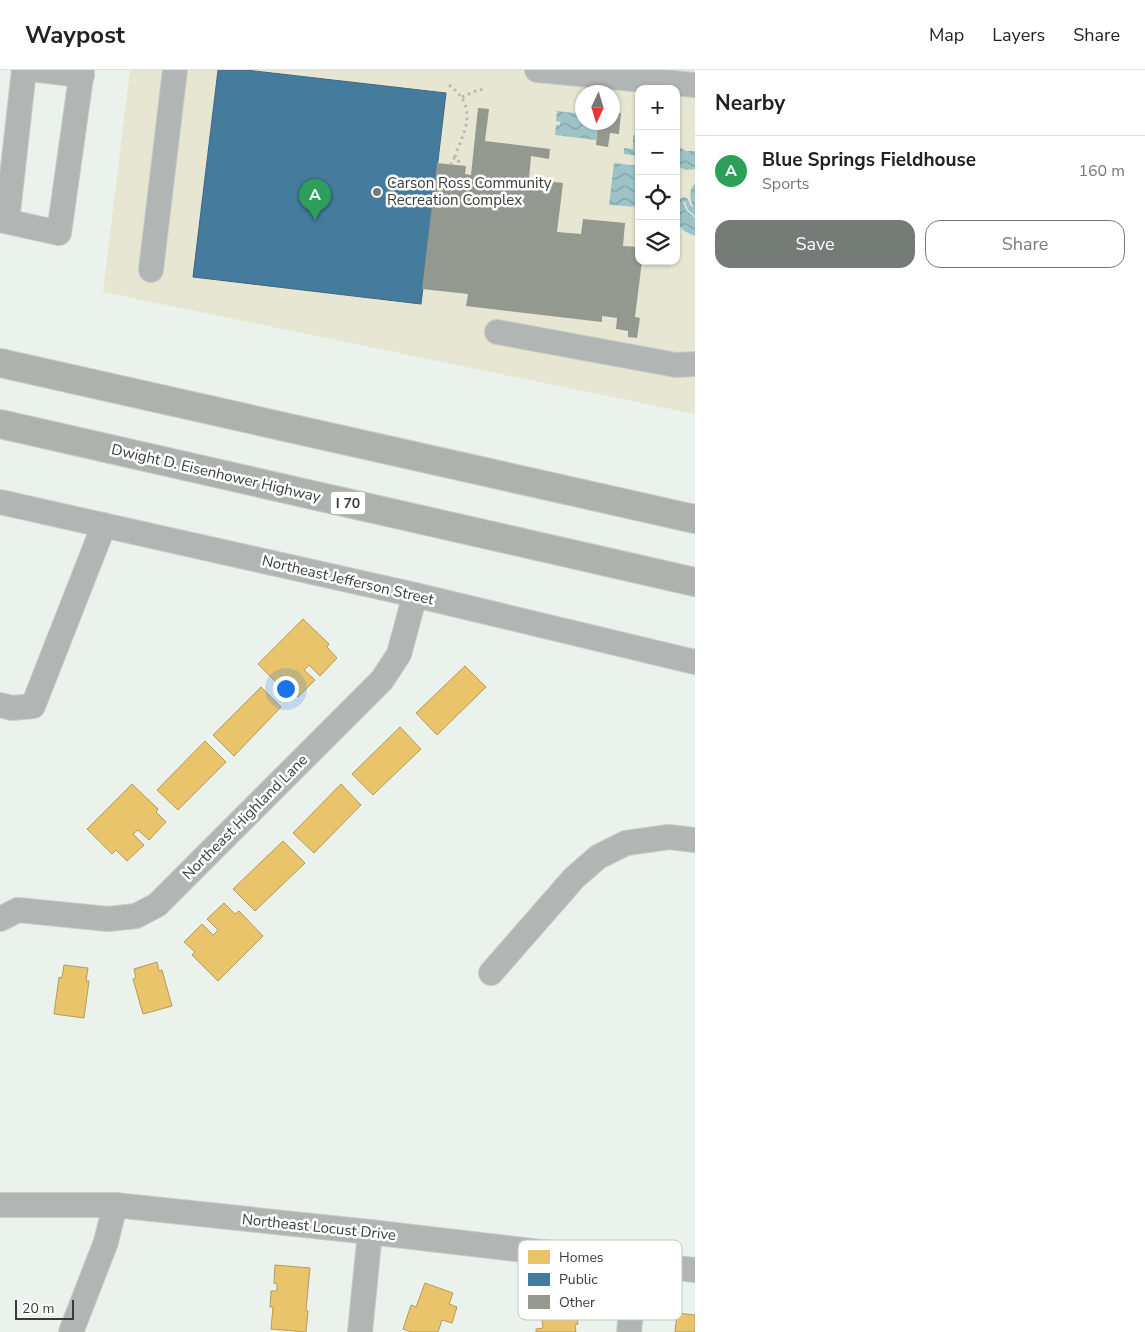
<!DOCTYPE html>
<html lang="en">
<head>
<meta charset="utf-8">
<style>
  body { margin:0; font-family:"Nunito Sans",sans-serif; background:#f2f2f2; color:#222 }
  .controls { position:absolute; right:15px; top:15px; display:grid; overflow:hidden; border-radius:10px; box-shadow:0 1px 4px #0004 }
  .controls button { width:45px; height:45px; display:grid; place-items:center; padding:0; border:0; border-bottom:1px solid #e0e0e0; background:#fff; color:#222; font:25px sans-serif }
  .compass { position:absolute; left:575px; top:15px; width:45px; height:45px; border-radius:50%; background:#fff; box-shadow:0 1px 4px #0004; rotate:184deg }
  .scale { position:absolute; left:15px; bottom:12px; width:59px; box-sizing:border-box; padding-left:5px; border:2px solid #363d38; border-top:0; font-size:14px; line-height:18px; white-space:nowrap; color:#363d38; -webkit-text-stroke:4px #fff; paint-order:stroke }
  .you { position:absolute; left:285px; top:618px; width:18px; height:18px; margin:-12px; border:4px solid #fff; border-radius:50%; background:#1a73e8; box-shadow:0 0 0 8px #1a73e833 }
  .badge { display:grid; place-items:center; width:32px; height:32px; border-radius:50%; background:#757c77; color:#fff; font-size:16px; font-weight:700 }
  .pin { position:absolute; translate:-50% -41px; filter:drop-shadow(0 1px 2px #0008) }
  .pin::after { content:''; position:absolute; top:26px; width:18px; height:15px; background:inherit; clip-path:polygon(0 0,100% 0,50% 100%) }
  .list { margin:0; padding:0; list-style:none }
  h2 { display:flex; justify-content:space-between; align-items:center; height:65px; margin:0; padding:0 20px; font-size:21px }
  h2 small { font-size:16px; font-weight:400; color:#767676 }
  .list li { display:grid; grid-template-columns:32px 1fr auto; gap:15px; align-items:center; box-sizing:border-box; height:70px; padding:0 20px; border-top:1px solid #e0e0e0 }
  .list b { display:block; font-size:19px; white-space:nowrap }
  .list p { margin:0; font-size:16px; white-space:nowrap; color:#767676 }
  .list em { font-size:16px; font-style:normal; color:#767676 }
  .actions { display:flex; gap:10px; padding:15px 20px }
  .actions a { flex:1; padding:11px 0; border:1px solid #757c77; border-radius:15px; text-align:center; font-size:18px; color:#757c77 }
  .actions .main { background:#757c77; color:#fff }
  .icon { flex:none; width:28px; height:28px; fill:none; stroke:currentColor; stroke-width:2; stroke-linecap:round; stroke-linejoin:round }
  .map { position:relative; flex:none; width:695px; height:1262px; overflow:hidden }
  header { display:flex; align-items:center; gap:30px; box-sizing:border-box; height:70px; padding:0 25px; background:#fff; border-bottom:1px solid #e0e0e0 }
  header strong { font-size:24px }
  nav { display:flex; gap:28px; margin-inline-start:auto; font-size:18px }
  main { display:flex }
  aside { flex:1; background:#fff }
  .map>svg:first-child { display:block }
  .pitch { fill:#e6e6d2; fill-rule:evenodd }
  .water { fill:url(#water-waves) }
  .homes { fill:#e9c46a; stroke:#b39c5b }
  .public { fill:#457b9d; stroke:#40687f }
  .building { fill:#93998f }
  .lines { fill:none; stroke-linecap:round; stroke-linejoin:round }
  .minor-casing { stroke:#c7cdc8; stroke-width:26 }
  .highway-casing { stroke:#c7cdc8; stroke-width:30 }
  .path { stroke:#b5bab7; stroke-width:3; stroke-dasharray:2.5 4; stroke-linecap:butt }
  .minor { stroke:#b1b5b3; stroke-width:24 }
  .highway { stroke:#adb2af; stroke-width:28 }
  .poi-dot { fill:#757c77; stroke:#fff; stroke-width:2 }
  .labels { text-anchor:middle; stroke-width:5; stroke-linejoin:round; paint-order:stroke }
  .shield { fill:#fff; stroke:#727774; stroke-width:1 }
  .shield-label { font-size:14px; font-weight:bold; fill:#363d38 }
  .poi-label { font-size:15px; fill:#363d38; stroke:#fff; text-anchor:start }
  .street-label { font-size:15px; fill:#363d38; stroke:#fff }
  .key { fill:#fff; stroke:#c3c5c3; stroke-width:1 }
  .key-label { font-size:14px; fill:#363d38 }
</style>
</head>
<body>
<header>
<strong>Waypost</strong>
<nav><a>Map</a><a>Layers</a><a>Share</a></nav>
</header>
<main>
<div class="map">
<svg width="695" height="1262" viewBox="0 0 695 1262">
  <defs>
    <pattern id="water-waves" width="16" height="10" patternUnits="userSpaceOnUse" patternTransform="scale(1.25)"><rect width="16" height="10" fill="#9cc4c8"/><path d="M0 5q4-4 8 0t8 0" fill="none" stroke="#80a0a3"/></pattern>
  </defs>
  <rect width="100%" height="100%" fill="#eaf2eb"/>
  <path class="pitch" d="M 130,0 L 695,0 L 695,344 L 103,222 ZM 639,19 L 676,19 L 676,191 L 639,191 ZM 582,22 L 612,22 L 612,52 L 582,52 Z"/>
  <g class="water">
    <path d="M 557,41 L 582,44 L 582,52 L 598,53 L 596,70 L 555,65 L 556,55 L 560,55 L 560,52 L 556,51 Z"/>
    <path d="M 639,60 L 639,86 L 624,84 L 624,78 L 633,79 L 633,66 Z"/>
    <path d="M 676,75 L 686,81 L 695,81 L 695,99 L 686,100 L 676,96 Z"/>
    <path d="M 614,93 L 639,96 L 639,137 L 609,135 Z"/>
    <path d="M 695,113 L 695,146 L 688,140 L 685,132 L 683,132 L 687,141 L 695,148 L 695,166 L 686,162 L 676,153 L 676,130 L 684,127 L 687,128 L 691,136 L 693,137 C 690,128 688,121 695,113 Z"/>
  </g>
  <g class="homes">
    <path d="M 303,549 L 329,574 L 327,577 L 337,588 L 320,606 L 309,595 L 304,600 L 315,610 L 298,627 L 287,615 L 283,619 L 258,594 Z"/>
    <path d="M 465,596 L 486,617 L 437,665 L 416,643 Z"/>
    <path d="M 261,617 L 281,637 L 234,686 L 213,665 Z"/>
    <path d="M 400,657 L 421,679 L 373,725 L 352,704 Z"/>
    <path d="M 205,671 L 226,692 L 178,740 L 157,720 Z"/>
    <path d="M 132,714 L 158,739 L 156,742 L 166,752 L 149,770 L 138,760 L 133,764 L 144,775 L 127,791 L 116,780 L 112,784 L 87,759 Z"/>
    <path d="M 341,714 L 361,735 L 314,783 L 293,763 Z"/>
    <path d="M 283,771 L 305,793 L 255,841 L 233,819 Z"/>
    <path d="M 224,833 L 235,844 L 239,841 L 263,866 L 218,911 L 192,885 L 195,882 L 184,872 L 202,854 L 213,865 L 218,860 L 207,849 Z"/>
    <path d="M 157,892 L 159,901 L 162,900 L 172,936 L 143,944 L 133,909 L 136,908 L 134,899 Z"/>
    <path d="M 64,895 L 88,898 L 86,911 L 89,911 L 84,948 L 54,944 L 59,907 L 62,908 Z"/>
    <path d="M 275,1195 L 310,1198 L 306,1240 L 308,1241 L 306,1262 L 271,1259 L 273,1237 L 270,1237 L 271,1221 L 277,1221 L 277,1214 L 274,1213 Z"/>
    <path d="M 425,1213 L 453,1223 L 449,1234 L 457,1237 L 452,1253 L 442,1250 L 438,1262 L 411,1262 L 403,1259 L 411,1235 L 416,1237 Z"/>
    <path d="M 574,1228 L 578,1254 L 575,1255 L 576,1262 L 536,1262 L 536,1259 L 543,1258 L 540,1234 Z"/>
    <path d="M 677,1243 L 695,1245 L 695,1262 L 675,1262 Z"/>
  </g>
  <path class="public" d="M 218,0 L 246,0 L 446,23 L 421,234 L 193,207 Z"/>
  <g class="building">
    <path d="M 478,38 L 489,39 L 485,71 L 550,79 L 549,89 L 531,86 L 529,109 L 563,113 L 557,162 L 581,164 L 583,149 L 625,153 L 623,176 L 639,177 L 639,191 L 642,191 L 635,247 L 640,248 L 637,268 L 628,267 L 628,261 L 616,259 L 617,248 L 602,246 L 602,252 L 466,236 L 468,224 L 422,219 L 437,93 L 466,96 L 465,104 L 471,105 Z"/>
    <path d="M 612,42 L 621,43 L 619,64 L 610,63 L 608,77 L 596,75 L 598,52 L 612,52 Z"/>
  </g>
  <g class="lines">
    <defs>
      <g id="minor">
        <path d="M 38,0 L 82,5"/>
        <path d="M 537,0 L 695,15"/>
        <path d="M 0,150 L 59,163 L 82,0"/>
        <path d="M 7,151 L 24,0"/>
        <path d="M 151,200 L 175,0"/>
        <path d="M 497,262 L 676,295 L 695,294"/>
        <path d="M 0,432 L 415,525 L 695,592"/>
        <path d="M 0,635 L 12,638 L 33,636 L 104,455"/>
        <path d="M 0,849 L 18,840 L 108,849 L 136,846 L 157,835 L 382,610 L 399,584 L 415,525"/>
        <path d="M 491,903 L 574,808 L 598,787 L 626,773 L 669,767 L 695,770"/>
        <path d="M 0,1135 L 115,1135 L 370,1162 L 695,1200"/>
        <path d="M 71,1262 L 106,1172 L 115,1135"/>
        <path d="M 360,1262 L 370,1162"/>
        <path d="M 629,1262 L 636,1193"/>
      </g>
      <g id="highway">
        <path d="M 0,293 L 695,449"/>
        <path d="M 0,354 L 695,512"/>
      </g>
    </defs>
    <use href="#minor" class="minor-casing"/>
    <use href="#highway" class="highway-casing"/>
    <g class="path">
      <path d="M 449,15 C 469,30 471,46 462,68 C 460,74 457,80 455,87 L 459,92 L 459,96"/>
      <path d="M 462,27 L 476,21 L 484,19"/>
      <path d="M 451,95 L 451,92 L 455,87"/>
    </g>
    <use href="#minor" class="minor"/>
    <use href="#highway" class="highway"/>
  </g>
  <circle class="poi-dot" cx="377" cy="122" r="5"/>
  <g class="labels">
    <rect class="shield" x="330.5" y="421.5" width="35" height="23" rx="4"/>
    <g class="shield-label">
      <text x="348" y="438">I 70</text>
    </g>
    <g class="poi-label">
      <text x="387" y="118">Carson Ross Community<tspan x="387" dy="17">Recreation Complex</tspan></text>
    </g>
    <g class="street-label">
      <text transform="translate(216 403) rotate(13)" y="5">Dwight D. Eisenhower Highway</text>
      <text transform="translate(348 510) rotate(13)" y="5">Northeast Jefferson Street</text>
      <text transform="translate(245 747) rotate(-45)" y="5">Northeast Highland Lane</text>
      <text transform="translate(319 1157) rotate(6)" y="5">Northeast Locust Drive</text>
    </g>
  </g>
  <rect x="518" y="1170" width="164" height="80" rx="8" class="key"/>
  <rect x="528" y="1180" width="22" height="14" fill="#e9c46a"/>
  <rect x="528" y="1203" width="22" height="13" fill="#457b9d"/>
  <rect x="528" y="1225" width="22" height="14" fill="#93998f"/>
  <g class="key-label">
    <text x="559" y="1192">Homes</text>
    <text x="559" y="1214">Public</text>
    <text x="559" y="1237">Other</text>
  </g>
</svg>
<div class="controls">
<button>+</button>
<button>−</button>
<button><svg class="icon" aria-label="locate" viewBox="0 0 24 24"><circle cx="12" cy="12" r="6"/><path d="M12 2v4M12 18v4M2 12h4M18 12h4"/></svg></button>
<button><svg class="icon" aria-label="layers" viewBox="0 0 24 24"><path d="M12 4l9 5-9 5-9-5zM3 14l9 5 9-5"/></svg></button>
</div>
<svg class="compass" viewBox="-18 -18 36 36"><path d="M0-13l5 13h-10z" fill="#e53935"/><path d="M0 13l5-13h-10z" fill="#767676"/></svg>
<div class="scale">20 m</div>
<div class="you"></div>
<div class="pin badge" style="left:315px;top:150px;background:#2e9e5b">A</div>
</div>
<aside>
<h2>Nearby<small></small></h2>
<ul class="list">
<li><span class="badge" style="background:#2e9e5b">A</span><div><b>Blue Springs Fieldhouse</b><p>Sports</p></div><em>160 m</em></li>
</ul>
<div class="actions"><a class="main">Save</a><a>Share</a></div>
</aside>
</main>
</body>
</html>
